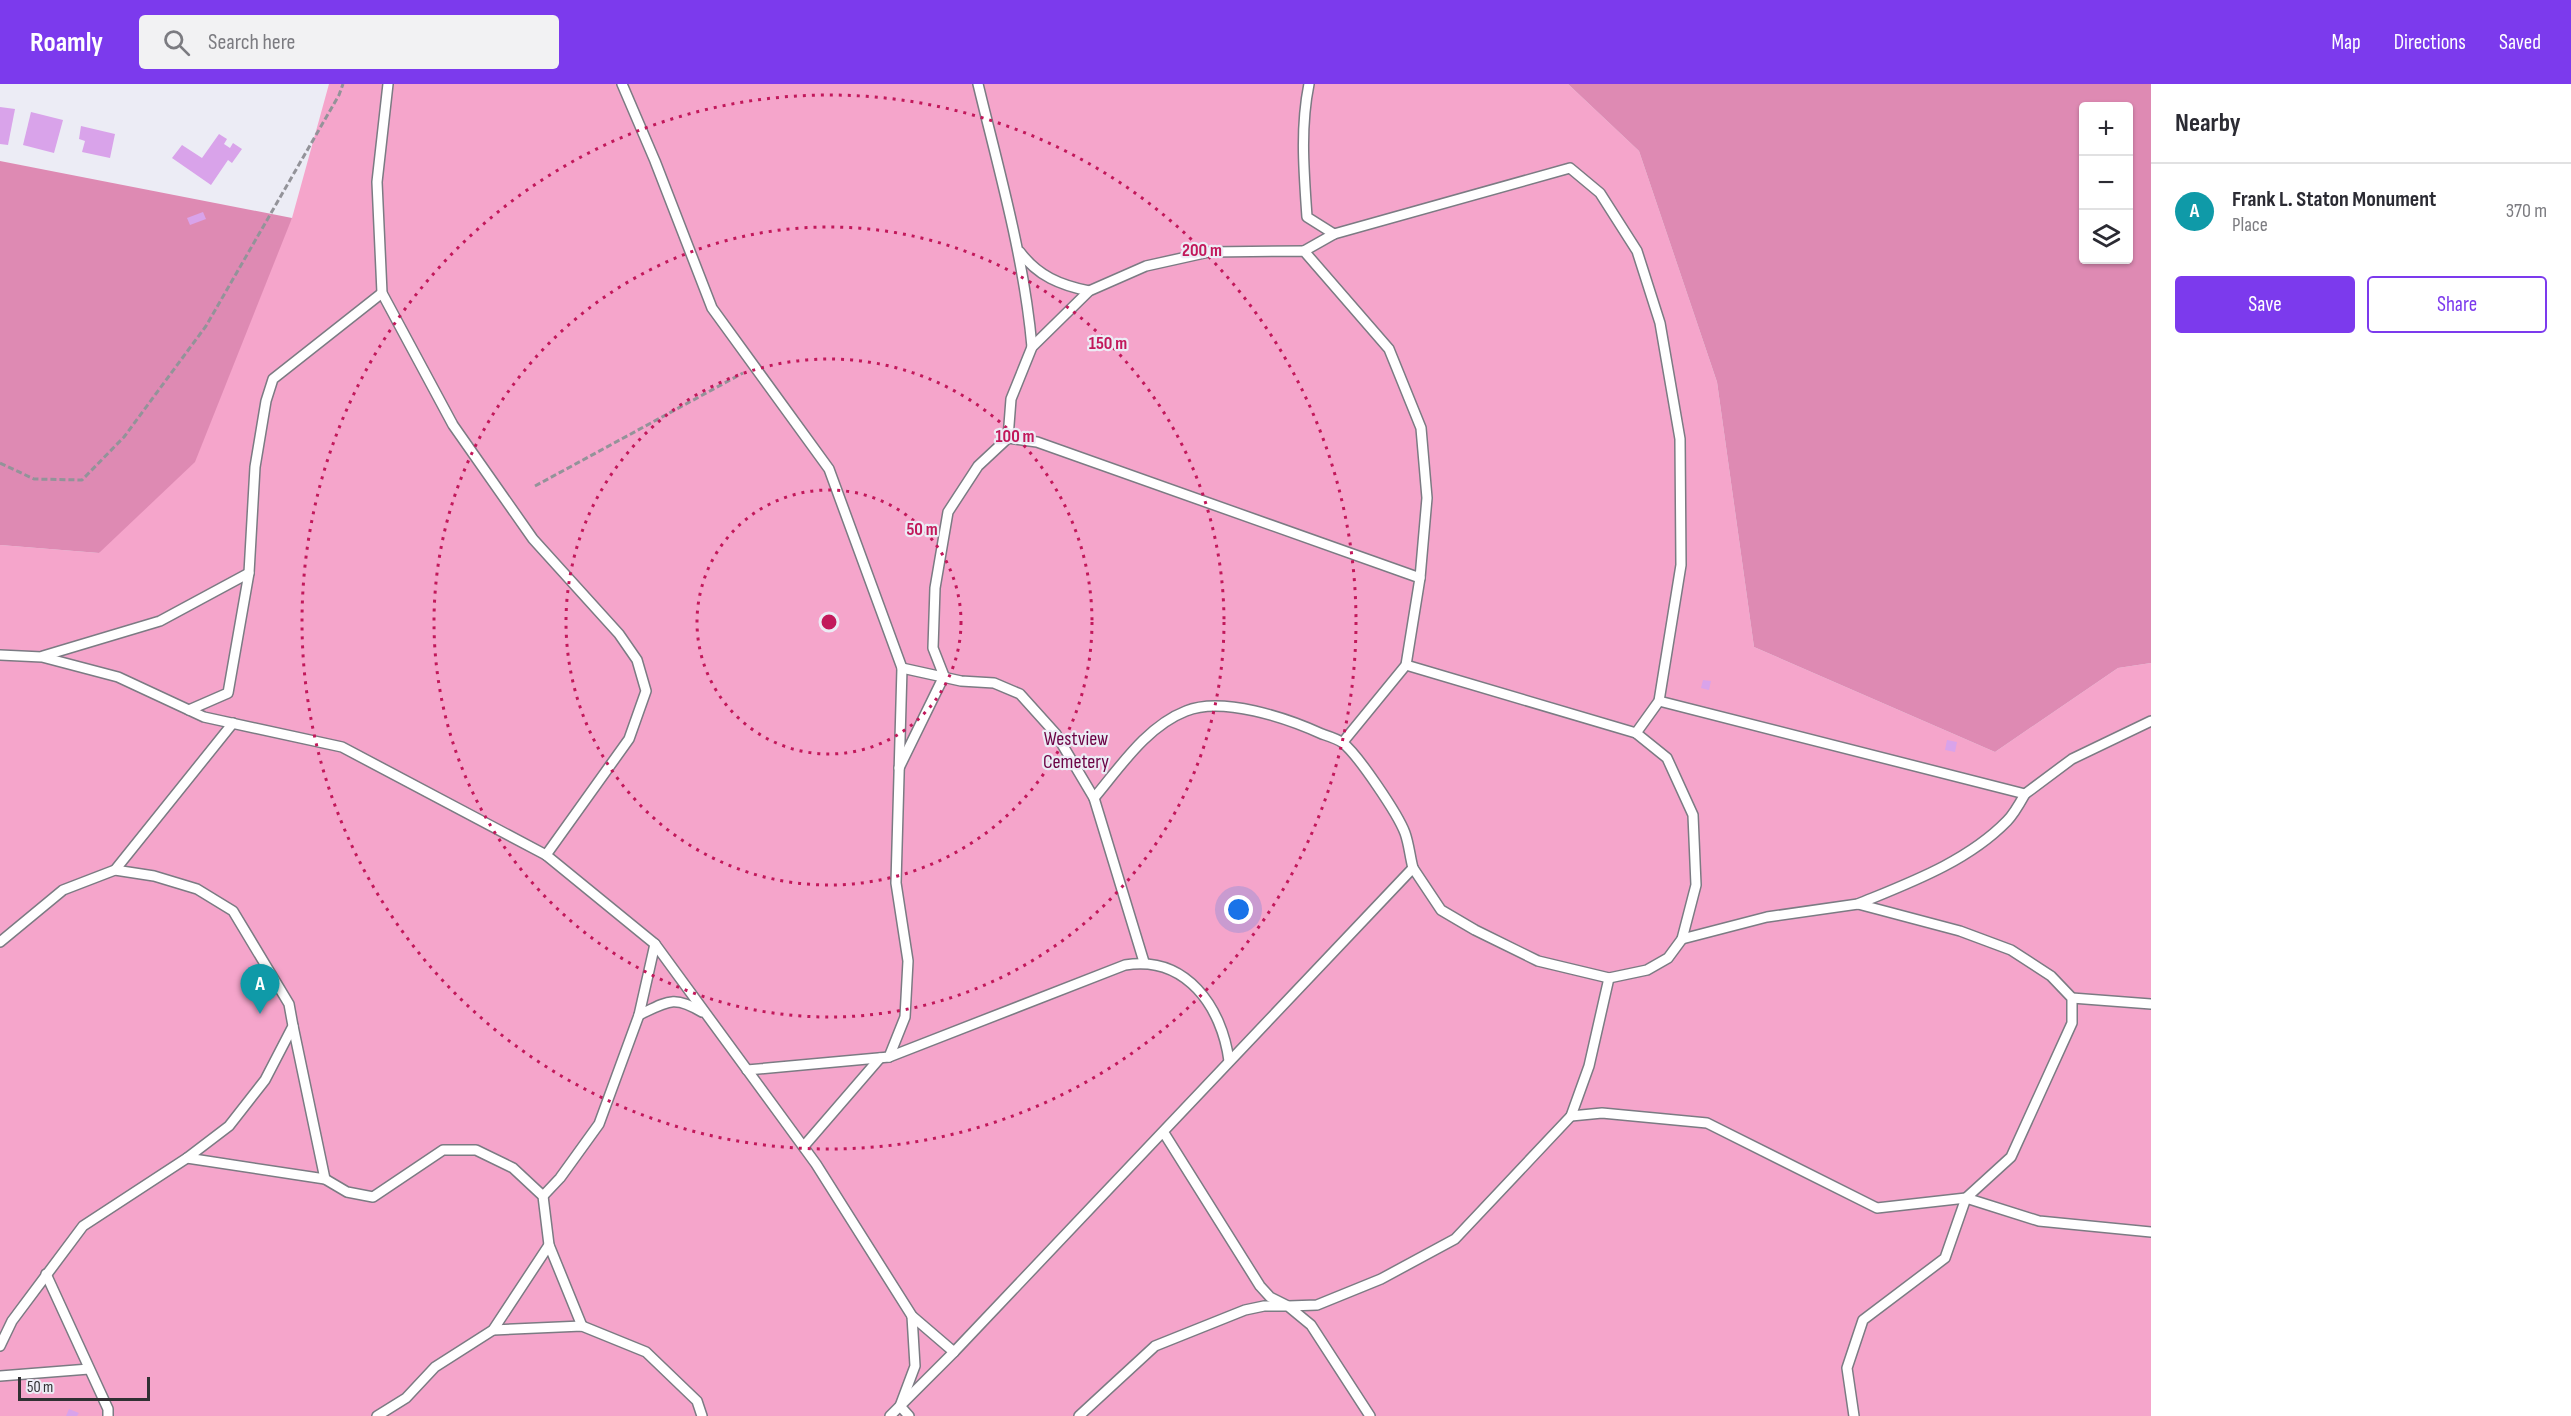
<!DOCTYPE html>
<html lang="en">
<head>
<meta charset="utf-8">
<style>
  body { margin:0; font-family:"Sofia Sans Condensed",sans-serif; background:#f2f2f3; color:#2b2b33 }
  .controls { position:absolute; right:18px; top:18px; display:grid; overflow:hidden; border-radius:6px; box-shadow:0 2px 4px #0004 }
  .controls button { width:54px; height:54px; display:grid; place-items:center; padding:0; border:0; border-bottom:2px solid #e1e1e2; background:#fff; color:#2b2b33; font:30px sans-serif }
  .scale { position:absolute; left:18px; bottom:15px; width:132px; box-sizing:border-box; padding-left:6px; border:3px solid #303033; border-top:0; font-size:16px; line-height:21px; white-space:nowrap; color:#303033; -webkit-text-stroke:4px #ececf5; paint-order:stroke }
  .you { position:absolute; left:1239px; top:826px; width:21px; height:21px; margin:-15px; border:4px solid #fff; border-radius:50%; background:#1a73e8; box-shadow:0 0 0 9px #1a73e833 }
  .badge { display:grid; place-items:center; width:39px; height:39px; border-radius:50%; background:#7c3aed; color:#fff; font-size:20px; font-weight:700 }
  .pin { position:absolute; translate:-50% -50px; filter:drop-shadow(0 2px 3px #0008) }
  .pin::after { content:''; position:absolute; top:32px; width:21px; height:18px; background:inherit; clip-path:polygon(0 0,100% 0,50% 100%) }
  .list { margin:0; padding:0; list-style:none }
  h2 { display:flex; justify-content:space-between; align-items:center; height:78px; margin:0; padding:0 24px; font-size:26px }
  h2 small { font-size:20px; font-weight:400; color:#7c7c81 }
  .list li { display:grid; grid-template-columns:39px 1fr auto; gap:18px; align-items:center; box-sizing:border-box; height:96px; padding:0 24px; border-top:2px solid #e1e1e2 }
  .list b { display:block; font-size:22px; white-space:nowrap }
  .list p { margin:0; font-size:20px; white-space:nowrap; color:#7c7c81 }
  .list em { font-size:20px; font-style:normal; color:#7c7c81 }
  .actions { display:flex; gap:12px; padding:18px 24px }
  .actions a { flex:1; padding:14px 0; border:2px solid #7c3aed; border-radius:6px; text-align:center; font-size:21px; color:#7c3aed }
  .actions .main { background:#7c3aed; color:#fff }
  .icon { flex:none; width:33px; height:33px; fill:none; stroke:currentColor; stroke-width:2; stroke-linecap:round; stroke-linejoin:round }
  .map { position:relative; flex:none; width:2151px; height:1332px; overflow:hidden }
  header { display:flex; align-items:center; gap:36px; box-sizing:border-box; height:84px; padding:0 30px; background:#7c3aed; color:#fff }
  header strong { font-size:28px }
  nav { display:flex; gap:33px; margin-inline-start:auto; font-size:21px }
  .search { width:420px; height:54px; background:#f2f2f3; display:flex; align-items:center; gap:15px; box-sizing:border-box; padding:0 21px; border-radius:6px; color:#7c7c81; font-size:22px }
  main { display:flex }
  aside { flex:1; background:#fff }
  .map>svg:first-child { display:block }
  .green { fill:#f5a5cb }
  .forest { fill:#de8ab3; fill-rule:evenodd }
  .building { fill:#d9a3ea }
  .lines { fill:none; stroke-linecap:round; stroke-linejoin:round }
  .service-casing { stroke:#7b7b83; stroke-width:12 }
  .path { stroke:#939399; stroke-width:3; stroke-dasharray:6 3; stroke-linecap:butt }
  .service { stroke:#fff; stroke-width:9 }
  .ring { fill:none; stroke:#c2185b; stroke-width:3; stroke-dasharray:3 6 }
  .labels { text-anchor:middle; stroke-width:4.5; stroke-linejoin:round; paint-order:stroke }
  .park-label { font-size:20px; fill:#6b0345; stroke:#ececf5 }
  .centre { fill:#c2185b; stroke:#ececf5; stroke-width:3 }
  .ring-label { font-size:18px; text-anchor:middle; font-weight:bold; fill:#c2185b; stroke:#ececf5; stroke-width:4.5; stroke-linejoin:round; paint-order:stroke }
</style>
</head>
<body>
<header>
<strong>Roamly</strong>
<div class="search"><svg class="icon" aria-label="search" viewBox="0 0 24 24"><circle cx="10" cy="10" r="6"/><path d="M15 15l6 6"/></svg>Search here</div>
<nav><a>Map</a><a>Directions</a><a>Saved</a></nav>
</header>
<main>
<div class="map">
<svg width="2151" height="1332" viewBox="0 0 2151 1332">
  <rect width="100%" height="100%" fill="#ececf5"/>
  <path class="green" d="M 329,0 L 1568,0 L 1639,67 L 1717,298 L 1754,563 L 1995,668 L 2118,584 L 2151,579 L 2151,1332 L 0,1332 L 0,461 L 99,469 L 292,134 Z"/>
  <g class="forest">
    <path d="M 1568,0 L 2151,0 L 2151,579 L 2118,584 L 1995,668 L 1754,563 L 1717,298 L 1639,67 ZM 2128,22 L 2128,176 L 2084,176 L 2084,22 Z"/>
    <path d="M 0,77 L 292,134 L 195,378 L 99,469 L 0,461 Z"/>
  </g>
  <g class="building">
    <path d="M 0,23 L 15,25 L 8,61 L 0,60 Z"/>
    <path d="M 31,28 L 63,36 L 54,69 L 23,61 Z"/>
    <path d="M 81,42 L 115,50 L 110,74 L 82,68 L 85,57 L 79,55 Z"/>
    <path d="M 219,50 L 227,55 L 224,60 L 230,64 L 233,59 L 242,65 L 232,79 L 228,76 L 211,101 L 172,74 L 182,61 L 202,74 Z"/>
    <path d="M 203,128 L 206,135 L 190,141 L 187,134 Z"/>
    <path d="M 1703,596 L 1711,597 L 1709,606 L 1701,604 Z"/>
    <path d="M 1947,656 L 1957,658 L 1955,668 L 1945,666 Z"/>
    <path d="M 69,1325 L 79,1329 L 77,1332 L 66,1332 Z"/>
  </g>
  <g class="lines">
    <defs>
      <g id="service">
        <path d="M 388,0 L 377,98 L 382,209 L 453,341 L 533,455 L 619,550 L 637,576 L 646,607 L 629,655 L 546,771"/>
        <path d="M 622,0 L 655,77 L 712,224 L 829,385 L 902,584 L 896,799 L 908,877 L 905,933 L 889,973"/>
        <path d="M 978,0 C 999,87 1024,173 1032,263"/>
        <path d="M 1309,0 C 1300,44 1304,89 1307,133 L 1334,150"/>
        <path d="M 1304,167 L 1334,150 L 1570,84 L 1600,109 L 1637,167 L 1660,239 L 1680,355 L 1681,481 L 1659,617 L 1636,649"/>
        <path d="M 1020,168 C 1038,192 1060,201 1089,207"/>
        <path d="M 1008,354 L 1037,358 L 1420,494 L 1406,581 L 1343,658"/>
        <path d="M 0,571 L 42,573 L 118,593 L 204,633 L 342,663 L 546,771 L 655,860 L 816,1080 L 912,1232 L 954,1268 L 1413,784 L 1441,826 L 1475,846 L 1538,877 L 1609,894 L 1589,982 L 1571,1032 L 1455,1155 L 1381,1195 L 1317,1221 L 1288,1222 L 1270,1213 L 1260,1202 L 1164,1049"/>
        <path d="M 43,572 L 160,537 L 249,489"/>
        <path d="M 1406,581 L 1636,649 L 1667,674 L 1693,731 L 1696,801 L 1682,855 L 1668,874 L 1647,886 L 1609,894"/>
        <path d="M 902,584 L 961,597 L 994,599 L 1020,610 L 1056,650 L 1094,714 L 1144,878"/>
        <path d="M 1659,617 L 2025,710 L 2072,675 L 2151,637"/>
        <path d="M 189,626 L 228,609 L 249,489 L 255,383 L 266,317 L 273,295 L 382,209"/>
        <path d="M 899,684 L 944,592 L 933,564 L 935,504 L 948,428 L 978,382 L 1008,354 L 1011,315 L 1032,263 L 1089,207 L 1146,182 L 1209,168 L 1304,167 L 1389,265 L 1421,344 L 1427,414 L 1420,494"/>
        <path d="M 1094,714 C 1120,683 1147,642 1186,627 C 1222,612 1287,634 1322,650 C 1328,652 1338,655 1343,659 C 1358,671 1398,730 1405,749 C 1409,760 1410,773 1413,784"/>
        <path d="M 115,786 L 233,639"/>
        <path d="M 1858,820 C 1909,799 1967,778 2007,737 C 2014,730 2020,719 2025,710"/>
        <path d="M 1682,855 L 1767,833 L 1858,820 L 1960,847 L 2011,866 L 2051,892 L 2072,914 L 2072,939 L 2011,1073 L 1966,1114 L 1945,1174 L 1863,1236 L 1847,1284 L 1854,1332"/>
        <path d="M 0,858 L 63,806 L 115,786 L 154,792 L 197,805 L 233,827 L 289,920 L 293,942 L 265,996 L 229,1042 L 187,1074 L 83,1142 L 12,1237 L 0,1262"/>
        <path d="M 2072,914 L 2151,920"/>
        <path d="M 639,931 C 668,917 674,911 702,928"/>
        <path d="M 293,942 L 325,1095"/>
        <path d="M 747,986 L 889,973 L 1125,881 C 1186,871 1222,923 1229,977"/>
        <path d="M 1571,1032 L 1602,1029 L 1707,1039 L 1877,1124 L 1966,1114 L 2039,1137 L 2151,1148"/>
        <path d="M 804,1062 L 880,974"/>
        <path d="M 187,1074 L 325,1095 L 347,1108 L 373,1113 L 443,1066 L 476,1066 L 513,1084 L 543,1112 L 549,1161 L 582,1242"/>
        <path d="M 543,1112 L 560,1094 L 599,1040 L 639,931 L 655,860"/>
        <path d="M 46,1190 L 108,1325 L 108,1332"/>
        <path d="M 493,1246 L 582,1242 L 646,1268 L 697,1317 L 702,1332"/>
        <path d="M 0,1292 L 89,1285"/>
        <path d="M 377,1332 L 406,1314 L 435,1283 L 493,1246 L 549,1161"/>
        <path d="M 890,1332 L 954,1268"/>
        <path d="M 909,1332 L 900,1322 L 915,1282 L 912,1232"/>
        <path d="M 1079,1332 L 1155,1262 L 1245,1226 L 1264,1222 L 1288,1222 L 1311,1241 L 1370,1332"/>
      </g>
    </defs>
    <use href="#service" class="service-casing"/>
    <g class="path">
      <path d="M 0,379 L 34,395 L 82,396 L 124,353 L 206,242 L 339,11 L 343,0"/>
      <path d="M 535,402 L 743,289"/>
    </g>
    <use href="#service" class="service"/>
  </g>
  <g class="ring">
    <circle cx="829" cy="538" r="132"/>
    <circle cx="829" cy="538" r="263"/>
    <circle cx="829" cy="538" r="395"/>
    <circle cx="829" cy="538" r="527"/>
  </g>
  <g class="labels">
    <g class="park-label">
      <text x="1076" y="661">Westview<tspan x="1076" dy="23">Cemetery</tspan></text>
    </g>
  </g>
  <circle cx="829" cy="538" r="9" class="centre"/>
  <g class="ring-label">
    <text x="1202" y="172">200 m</text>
    <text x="1108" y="265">150 m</text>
    <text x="1015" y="358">100 m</text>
    <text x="922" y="451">50 m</text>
  </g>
</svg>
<div class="controls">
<button>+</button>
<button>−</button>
<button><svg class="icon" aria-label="layers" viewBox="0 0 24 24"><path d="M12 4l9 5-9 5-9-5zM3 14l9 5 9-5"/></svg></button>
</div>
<div class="scale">50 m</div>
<div class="you"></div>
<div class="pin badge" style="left:260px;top:930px;background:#0f9aa8">A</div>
</div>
<aside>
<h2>Nearby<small></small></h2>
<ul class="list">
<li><span class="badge" style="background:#0f9aa8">A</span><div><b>Frank L. Staton Monument</b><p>Place</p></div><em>370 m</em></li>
</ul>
<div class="actions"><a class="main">Save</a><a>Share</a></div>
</aside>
</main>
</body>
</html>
